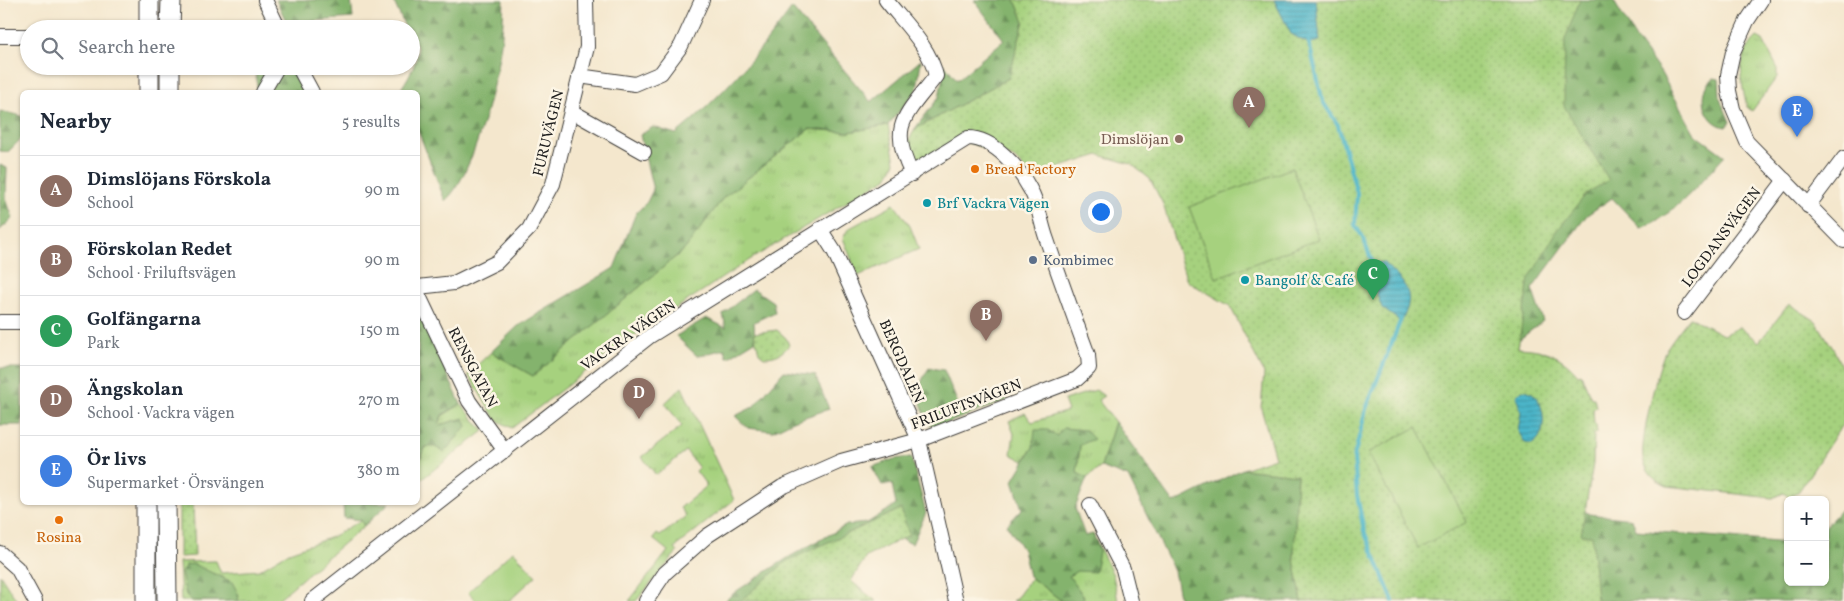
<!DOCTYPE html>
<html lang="en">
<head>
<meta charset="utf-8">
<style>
  body { margin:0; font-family:Vollkorn,serif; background:#f2f2f3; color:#1f2937 }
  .controls { position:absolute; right:15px; bottom:15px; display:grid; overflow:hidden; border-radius:8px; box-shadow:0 1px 4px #0004 }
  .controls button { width:45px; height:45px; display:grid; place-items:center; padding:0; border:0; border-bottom:1px solid #e0e1e3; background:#fff; color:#1f2937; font:25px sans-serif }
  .you { position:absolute; left:1100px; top:211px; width:18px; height:18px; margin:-12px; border:4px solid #fff; border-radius:50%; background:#1a73e8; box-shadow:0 0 0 8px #1a73e833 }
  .badge { display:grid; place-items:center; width:32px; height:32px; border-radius:50%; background:#ea580c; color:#fff; font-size:16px; font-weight:700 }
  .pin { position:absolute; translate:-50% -41px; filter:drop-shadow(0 1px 2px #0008) }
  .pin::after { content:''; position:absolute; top:26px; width:18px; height:15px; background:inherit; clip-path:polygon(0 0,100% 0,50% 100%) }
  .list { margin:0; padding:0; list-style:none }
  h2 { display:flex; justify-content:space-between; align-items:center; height:65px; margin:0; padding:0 20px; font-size:21px }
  h2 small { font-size:16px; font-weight:400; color:#747a83 }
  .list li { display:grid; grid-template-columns:32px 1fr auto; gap:15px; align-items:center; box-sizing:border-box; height:70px; padding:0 20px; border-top:1px solid #e0e1e3 }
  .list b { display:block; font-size:19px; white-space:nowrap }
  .list p { margin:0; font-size:16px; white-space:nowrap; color:#747a83 }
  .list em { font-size:16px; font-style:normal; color:#747a83 }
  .icon { flex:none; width:28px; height:28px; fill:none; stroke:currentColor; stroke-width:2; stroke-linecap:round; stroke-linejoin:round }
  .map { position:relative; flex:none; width:1844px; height:601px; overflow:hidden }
  .search { position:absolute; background:#fff; box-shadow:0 1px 4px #0004; left:20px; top:20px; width:400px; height:55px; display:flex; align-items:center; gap:12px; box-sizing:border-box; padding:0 18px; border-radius:28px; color:#747a83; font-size:19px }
  .panel { position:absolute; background:#fff; box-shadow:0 1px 4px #0004; left:20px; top:90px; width:400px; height:415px; border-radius:8px }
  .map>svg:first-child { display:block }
  .grass { fill:url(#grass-tufts); stroke:#61764d }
  .forest { fill:url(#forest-firs); stroke:#506844 }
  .park { fill:url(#park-dots); stroke:#61764d }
  .pitch { fill:#a6d17e; stroke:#61764d }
  .water { fill:url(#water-rules); stroke:#346872 }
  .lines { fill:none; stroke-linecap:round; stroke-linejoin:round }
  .stream { stroke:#4bb5c9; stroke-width:4 }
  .street-casing { stroke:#3c3a37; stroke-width:16 }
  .secondary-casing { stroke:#3c3a37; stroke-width:21 }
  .street { stroke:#fff; stroke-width:14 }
  .secondary { stroke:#fff; stroke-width:19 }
  .education-dot { fill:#8d6e63; stroke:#fcf5e5; stroke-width:2 }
  .food-dot { fill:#e8710a; stroke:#fcf5e5; stroke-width:2 }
  .culture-dot { fill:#0f9aa8; stroke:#fcf5e5; stroke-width:2 }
  .service-dot { fill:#5c6f8a; stroke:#fcf5e5; stroke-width:2 }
  .labels { text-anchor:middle; stroke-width:5; stroke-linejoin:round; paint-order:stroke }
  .street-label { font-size:15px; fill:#1c1c1c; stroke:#fcf5e5 }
  .education-label { font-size:15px; fill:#785e54; stroke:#fcf5e5; text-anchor:end }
  .food-label { font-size:15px; fill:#c56008; stroke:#fcf5e5; text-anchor:start }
  .culture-label { font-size:15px; fill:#0d838f; stroke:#fcf5e5; text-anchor:start }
  .service-label { font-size:15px; fill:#4e5e75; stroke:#fcf5e5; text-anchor:start }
</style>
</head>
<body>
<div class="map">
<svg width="1844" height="601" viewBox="0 0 1844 601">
  <defs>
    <pattern id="grass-tufts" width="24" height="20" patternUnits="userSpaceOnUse" patternTransform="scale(1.25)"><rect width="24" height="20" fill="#a6d17e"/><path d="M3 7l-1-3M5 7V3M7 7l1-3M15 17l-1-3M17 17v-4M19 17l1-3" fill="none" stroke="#8eb36c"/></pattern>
    <pattern id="forest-firs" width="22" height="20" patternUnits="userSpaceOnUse" patternTransform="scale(1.25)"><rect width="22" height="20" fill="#84b36d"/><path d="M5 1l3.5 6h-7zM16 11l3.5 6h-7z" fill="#6b9159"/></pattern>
    <pattern id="park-dots" width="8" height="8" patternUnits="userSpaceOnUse" patternTransform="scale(1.25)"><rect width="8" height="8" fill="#a6d17e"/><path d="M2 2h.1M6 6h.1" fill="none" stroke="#8eb36c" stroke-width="1.8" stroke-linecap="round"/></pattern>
    <pattern id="water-rules" width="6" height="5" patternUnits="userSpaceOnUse" patternTransform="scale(1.25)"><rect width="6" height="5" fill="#4bb5c9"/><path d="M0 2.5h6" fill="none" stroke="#3e92a2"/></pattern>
  </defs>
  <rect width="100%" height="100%" fill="#fcf5e5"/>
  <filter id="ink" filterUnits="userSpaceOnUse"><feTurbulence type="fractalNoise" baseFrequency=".02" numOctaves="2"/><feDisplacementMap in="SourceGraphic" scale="10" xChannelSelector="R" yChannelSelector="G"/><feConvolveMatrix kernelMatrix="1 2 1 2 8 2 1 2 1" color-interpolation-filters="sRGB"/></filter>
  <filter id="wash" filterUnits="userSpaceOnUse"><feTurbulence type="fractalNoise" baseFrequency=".0096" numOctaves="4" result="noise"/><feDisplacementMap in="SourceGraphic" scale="20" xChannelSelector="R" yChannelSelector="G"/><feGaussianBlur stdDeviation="1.12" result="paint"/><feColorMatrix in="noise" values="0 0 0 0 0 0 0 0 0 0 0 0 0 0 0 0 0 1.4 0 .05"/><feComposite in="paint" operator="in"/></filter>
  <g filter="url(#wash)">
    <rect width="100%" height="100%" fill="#f4e7cd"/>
    <g class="grass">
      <path d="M 1757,37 L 1763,40 L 1777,67 L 1777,77 L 1752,111 L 1747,107 C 1741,81 1735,58 1757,37 Z"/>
      <path d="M 888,125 L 895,162 L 887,178 L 751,259 L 620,345 L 512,428 L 496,420 L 468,374 L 491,352 L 533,376 L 685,249 L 723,198 L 809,129 L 849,132 Z"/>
      <path d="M 894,204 L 910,226 L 919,249 L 858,276 L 843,238 L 848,229 Z"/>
      <path d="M 682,387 L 734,500 L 679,544 L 675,549 L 678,551 L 636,601 L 629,601 L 668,551 L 653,539 L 657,534 L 660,536 L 686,516 L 680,508 L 707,486 L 696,471 L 699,468 L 686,451 L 656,475 L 642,457 L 682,426 L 665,403 Z"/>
      <path d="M 1096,390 L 1104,396 L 1098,400 L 1115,422 L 1101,467 L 1087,478 L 1077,473 L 1080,445 L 1057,436 L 1033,447 L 1024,461 L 1011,454 L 1014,434 L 1009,421 L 1025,413 L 1032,422 L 1068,411 L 1064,400 Z"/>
      <path d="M 461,404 L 484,431 L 418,482 L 418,464 L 425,447 L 435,446 L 444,452 L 467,426 L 439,426 L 442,416 Z"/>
      <path d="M 361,520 L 364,526 L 276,601 L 181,601 L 179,562 L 216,561 L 221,573 L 259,570 L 289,552 L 332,537 Z"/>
      <path d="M 1093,534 L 1113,575 L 1118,601 L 1082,601 L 1084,597 L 1069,576 L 1099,551 Z"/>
      <path d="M 1031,578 L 1062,601 L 1012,601 L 1018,596 Z"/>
    </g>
    <g class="forest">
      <path d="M 276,0 L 351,0 L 353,18 L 287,23 Z"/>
      <path d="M 393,0 L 504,0 C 503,17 503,34 500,50 C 494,88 473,177 445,201 L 418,130 L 418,92 L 399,92 C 406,81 419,62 417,48 C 416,41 411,37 411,29 L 406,29 Z"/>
      <path d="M 974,0 L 1015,0 L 1024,21 L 1009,78 L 914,130 L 939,97 L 945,65 L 957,80 L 1004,40 Z"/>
      <path d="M 1507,0 L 1613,0 L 1637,40 L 1661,73 L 1695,134 L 1725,156 C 1699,183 1676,215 1641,228 L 1612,198 L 1587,215 L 1532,289 L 1543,321 L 1519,340 L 1505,364 Z"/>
      <path d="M 792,8 L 871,102 L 921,60 L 917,90 L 888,125 L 849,132 L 809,129 L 723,198 L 685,249 L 533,376 L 491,352 L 518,326 L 614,268 L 636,213 L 647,202 L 653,190 L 640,135 L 653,127 L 676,134 C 721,97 758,55 792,8 Z"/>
      <path d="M 254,66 L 292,66 L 305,92 L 258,92 Z"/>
      <path d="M 1714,78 L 1719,79 L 1720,98 L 1730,122 L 1726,127 C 1704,124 1696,91 1714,78 Z"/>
      <path d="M 0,111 L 22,116 L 22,138 L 8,152 L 0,151 Z"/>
      <path d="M 0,165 L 7,168 L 6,199 L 13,218 L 0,230 Z"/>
      <path d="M 754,289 L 773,302 L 775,312 L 754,322 L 755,341 L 729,357 L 727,357 L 725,349 L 697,356 L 676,336 L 706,318 L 726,328 L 723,314 Z"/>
      <path d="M 418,312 L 461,404 L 442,415 L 439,425 L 464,418 L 467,426 L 444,452 L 435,447 L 425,447 L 418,464 Z"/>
      <rect x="0" y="368" width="22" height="57"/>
      <path d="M 929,368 L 944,370 L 958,404 L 976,401 L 1004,390 L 1008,400 L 937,427 L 929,425 C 920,400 913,392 929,368 Z"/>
      <path d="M 784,371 L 815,375 L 829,409 L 793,421 L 773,431 L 748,428 L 735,416 L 753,407 Z"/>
      <path d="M 1115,422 L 1174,503 L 1243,469 L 1297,475 L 1294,559 L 1302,601 L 1180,601 L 1174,571 L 1128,477 L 1101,467 Z"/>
      <path d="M 1063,428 L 1085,430 L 1094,439 L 1080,445 L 1077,473 L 1087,478 L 1075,508 L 1085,536 L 1093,534 L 1099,551 L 1095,572 L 1077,571 L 1069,576 L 1084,597 L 1082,601 L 1062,601 L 1029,576 L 1023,550 L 1007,525 L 1022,509 L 1013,481 L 1033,447 L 1035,430 L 1048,430 L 1057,436 Z"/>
      <path d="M 911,457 L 926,513 L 912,544 L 895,536 L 875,539 L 849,584 L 862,588 L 870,601 L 725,601 L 735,592 L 789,557 L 847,525 L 867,523 L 896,505 L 892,484 L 882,485 L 872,467 L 894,459 Z"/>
      <path d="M 343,503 L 343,502 L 389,503 L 364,526 L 361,520 L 344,518 Z"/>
      <path d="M 1844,506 L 1844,600 L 1841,601 L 1437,601 L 1583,510 L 1589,514 L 1632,519 L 1636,530 L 1788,543 L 1788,582 L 1825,582 L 1825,527 Z"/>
      <path d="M 193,564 L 232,582 L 239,595 L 238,601 L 192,601 L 186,595 L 181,573 L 186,565 Z"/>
    </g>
    <g class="park">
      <path d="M 1015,0 L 1580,0 L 1565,39 L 1564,106 L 1609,180 L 1587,193 L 1557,231 L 1529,279 L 1518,348 C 1543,349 1561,354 1578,375 L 1581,374 L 1591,398 L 1594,398 L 1596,407 L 1593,409 L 1594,423 L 1596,424 L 1597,433 L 1594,434 L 1593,464 L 1581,535 L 1592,535 L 1597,601 L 1302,601 L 1294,559 L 1297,475 L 1243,469 L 1275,458 L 1261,408 L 1264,373 L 1230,306 L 1187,281 L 1163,204 L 1150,179 L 1131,164 L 1099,155 L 1032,176 L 1014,158 L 957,139 L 914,163 L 908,143 L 914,130 L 1009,78 L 1024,21 Z"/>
      <path d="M 1789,304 L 1816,321 L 1834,350 L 1844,373 L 1844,422 L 1799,491 L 1789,497 L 1784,493 L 1772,498 L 1667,486 C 1654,481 1646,472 1643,458 C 1640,441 1658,363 1667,348 C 1674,337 1682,327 1690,317 L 1723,335 L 1739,327 L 1759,342 Z"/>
      <path d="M 777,330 L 786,338 L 789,345 C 782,354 776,357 764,357 L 759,353 L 754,333 Z"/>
      <path d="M 179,503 L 193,503 L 195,556 L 179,557 Z"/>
      <path d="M 901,509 L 909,535 L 866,557 L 851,581 L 876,601 L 740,601 L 787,561 Z"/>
      <path d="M 0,574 L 17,601 L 0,601 Z"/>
    </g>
    <g class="pitch">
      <path d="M 1292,168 L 1319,239 L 1216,278 L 1189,207 Z"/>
      <path d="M 1417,427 L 1467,522 L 1418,548 L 1368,453 Z"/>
      <path d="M 513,551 L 536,576 L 509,601 L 476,601 L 468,592 Z"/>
    </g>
    <g class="water">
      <path d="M 1274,0 L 1316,0 L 1320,41 L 1309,44 L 1291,34 Z"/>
      <path d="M 1383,262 C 1404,283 1418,292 1401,322 L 1382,308 L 1375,289 L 1371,264 Z"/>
      <path d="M 1522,390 C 1545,389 1551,435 1532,444 L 1525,443 L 1518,431 L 1521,412 L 1516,396 Z"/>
    </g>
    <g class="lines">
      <g class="stream">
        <path d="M 1308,39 L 1323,102 L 1338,125 L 1357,193 L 1355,225 L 1362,236 L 1374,266"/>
        <path d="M 1393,601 L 1364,531 L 1357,495 L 1354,457 L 1366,409 L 1401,319"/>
      </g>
    </g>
  </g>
  <g filter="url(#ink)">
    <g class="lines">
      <defs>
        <g id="street">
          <path d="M 265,0 L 279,29"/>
          <path d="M 886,0 C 904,23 930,47 936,76 C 907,114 887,125 912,174"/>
          <path d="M 1761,0 L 1747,21 L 1733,52 L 1728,75 L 1729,91 L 1733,109 L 1747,142 L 1844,241"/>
          <path d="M 0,36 L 29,36"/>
          <path d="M 298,66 L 312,92"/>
          <path d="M 579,76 L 635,84 L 661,73 L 681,46 L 702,0"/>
          <path d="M 263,92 L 278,66"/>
          <path d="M 571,111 L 644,152"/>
          <path d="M 1808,206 L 1844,158"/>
          <path d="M 820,229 L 834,251 L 919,440 L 956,601"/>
          <path d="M 418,287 L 454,283 L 497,262 L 529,229 L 553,184 L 587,47 L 586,0"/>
          <path d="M 418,294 L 469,401 L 505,451"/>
          <path d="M 1684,313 L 1785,180"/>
          <path d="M 0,322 L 22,322"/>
          <path d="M 1090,505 L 1123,569 L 1131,601"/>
          <path d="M 0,553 L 17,568 L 35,601"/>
          <path d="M 312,601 L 650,336 L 968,138 C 994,138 1019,168 1030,189 C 1039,204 1041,224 1047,240 C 1060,279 1074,317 1088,355 L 1089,368 L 1077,379 L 919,440 L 841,461 L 782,487 L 707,536 L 665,573 L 646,601"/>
        </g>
        <g id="secondary">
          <path d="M 149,29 L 149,0"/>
          <path d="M 170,29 L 171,0"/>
          <path d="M 149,92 L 149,66"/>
          <path d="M 170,92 L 170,66"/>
          <path d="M 166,502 L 167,601"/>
          <path d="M 146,601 L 146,502"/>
        </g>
      </defs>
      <use href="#street" class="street-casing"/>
      <use href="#secondary" class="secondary-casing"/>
      <use href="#street" class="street"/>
      <use href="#secondary" class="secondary"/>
    </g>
  </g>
  <circle class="education-dot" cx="1179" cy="139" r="5"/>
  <g class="food-dot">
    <circle cx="975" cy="169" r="5"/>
    <circle cx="59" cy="520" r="5"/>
  </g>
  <g class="culture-dot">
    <circle cx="927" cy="203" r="5"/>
    <circle cx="1245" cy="280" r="5"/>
  </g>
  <circle class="service-dot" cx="1033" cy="260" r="5"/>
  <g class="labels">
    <g class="street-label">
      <text transform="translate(548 133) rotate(-76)" y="5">FURUVÄGEN</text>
      <text transform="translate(1721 237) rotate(-53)" y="5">LOGDANSVÄGEN</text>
      <text transform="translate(628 335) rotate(-35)" y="5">VACKRA VÄGEN</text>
      <text transform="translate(902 361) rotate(66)" y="5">BERGDALEN</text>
      <text transform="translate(473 367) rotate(62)" y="5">RENSGATAN</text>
      <text transform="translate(966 404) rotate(-21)" y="5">FRILUFTSVÄGEN</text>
    </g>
    <g class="education-label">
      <text x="1169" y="144">Dimslöjan</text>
    </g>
    <g class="food-label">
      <text x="985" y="174">Bread Factory</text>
      <text x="59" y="542" text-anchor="middle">Rosina</text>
    </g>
    <g class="culture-label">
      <text x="937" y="208">Brf Vackra Vägen</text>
      <text x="1255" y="285">Bangolf &amp; Café</text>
    </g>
    <g class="service-label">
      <text x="1043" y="265">Kombimec</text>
    </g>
  </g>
</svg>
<div class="controls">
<button>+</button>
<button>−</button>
</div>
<div class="you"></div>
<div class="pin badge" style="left:1249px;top:128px;background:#8d6e63">A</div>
<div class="pin badge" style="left:986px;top:341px;background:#8d6e63">B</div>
<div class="pin badge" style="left:1373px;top:300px;background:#2e9e5b">C</div>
<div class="pin badge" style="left:639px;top:419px;background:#8d6e63">D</div>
<div class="pin badge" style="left:1797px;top:137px;background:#3f7fe0">E</div>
<div class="search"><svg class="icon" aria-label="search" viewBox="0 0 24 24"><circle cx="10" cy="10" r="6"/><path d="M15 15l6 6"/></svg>Search here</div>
<section class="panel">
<h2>Nearby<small>5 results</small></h2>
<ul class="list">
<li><span class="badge" style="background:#8d6e63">A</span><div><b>Dimslöjans Förskola</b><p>School</p></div><em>90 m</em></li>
<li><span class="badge" style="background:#8d6e63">B</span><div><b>Förskolan Redet</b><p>School · Friluftsvägen</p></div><em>90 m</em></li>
<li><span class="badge" style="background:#2e9e5b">C</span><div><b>Golfängarna</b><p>Park</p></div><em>150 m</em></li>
<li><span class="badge" style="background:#8d6e63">D</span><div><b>Ängskolan</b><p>School · Vackra vägen</p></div><em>270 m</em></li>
<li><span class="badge" style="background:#3f7fe0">E</span><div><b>Ör livs</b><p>Supermarket · Örsvängen</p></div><em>380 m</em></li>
</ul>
</section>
</div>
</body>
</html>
